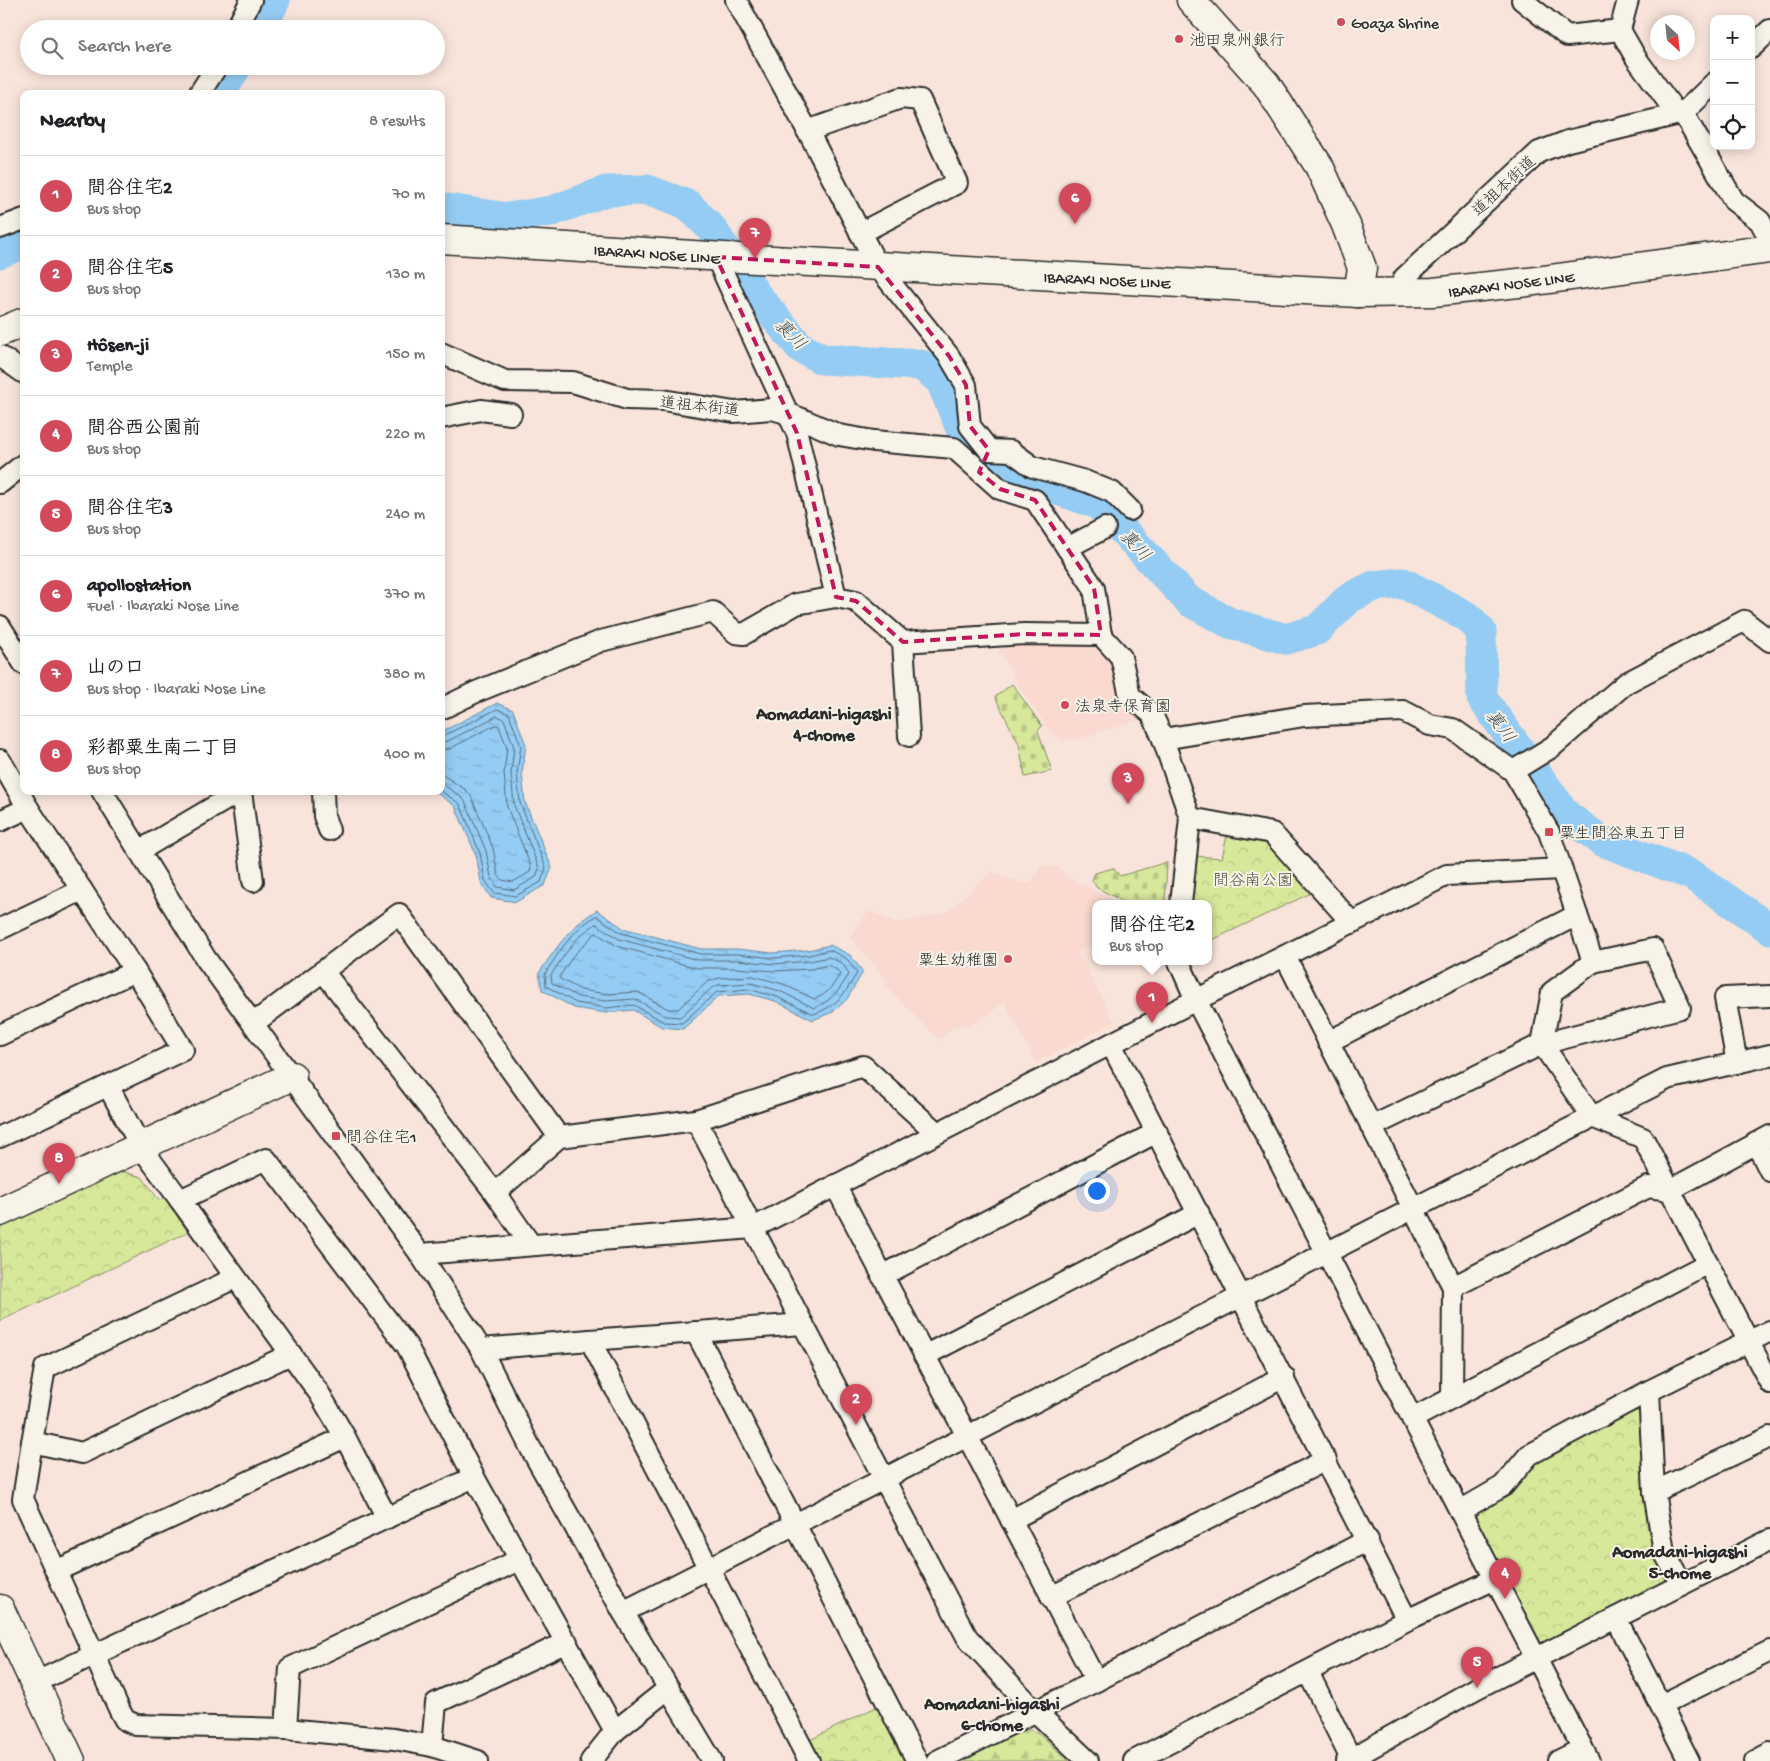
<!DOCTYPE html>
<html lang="en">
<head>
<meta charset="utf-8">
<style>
  body { margin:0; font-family:"Gochi Hand","Klee One",sans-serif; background:#f6f6f6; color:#202124 }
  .controls { position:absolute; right:15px; top:15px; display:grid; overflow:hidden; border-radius:10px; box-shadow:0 2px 12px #0003 }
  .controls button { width:45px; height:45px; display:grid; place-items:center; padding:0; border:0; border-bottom:1px solid #e0e0e0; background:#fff; color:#202124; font:25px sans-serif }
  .compass { position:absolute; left:1650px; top:15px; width:45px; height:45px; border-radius:50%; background:#fff; box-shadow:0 2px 12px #0003; rotate:153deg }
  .you { position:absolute; left:1096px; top:1190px; width:18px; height:18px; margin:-12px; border:4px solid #fff; border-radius:50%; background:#1a73e8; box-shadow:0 0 0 8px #1a73e833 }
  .badge { display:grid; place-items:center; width:32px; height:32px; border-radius:50%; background:#d1495b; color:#fff; font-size:16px; font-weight:700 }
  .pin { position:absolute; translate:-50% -41px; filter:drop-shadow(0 1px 2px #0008) }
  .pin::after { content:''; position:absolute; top:26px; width:18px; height:15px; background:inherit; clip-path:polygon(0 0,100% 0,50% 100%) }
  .popup { position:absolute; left:1092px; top:900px; width:120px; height:65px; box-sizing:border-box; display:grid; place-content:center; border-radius:10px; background:#fff; filter:drop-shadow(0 1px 4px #0005); font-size:16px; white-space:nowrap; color:#757577 }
  .popup b { font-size:19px; color:#202124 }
  .popup::after { content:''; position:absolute; left:50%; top:100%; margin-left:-10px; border:10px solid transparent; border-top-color:#fff }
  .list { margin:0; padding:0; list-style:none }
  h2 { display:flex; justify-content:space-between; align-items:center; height:65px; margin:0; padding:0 20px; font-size:21px }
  h2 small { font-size:16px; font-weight:400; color:#757577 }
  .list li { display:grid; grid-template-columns:32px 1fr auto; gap:15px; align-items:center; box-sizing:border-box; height:80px; padding:0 20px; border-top:1px solid #e0e0e0 }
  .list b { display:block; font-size:19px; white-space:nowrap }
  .list p { margin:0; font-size:16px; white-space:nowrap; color:#757577 }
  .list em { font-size:16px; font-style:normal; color:#757577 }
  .icon { flex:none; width:28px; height:28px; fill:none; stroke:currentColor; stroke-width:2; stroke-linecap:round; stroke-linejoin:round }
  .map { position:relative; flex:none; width:1770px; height:1761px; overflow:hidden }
  .search { position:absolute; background:#fff; box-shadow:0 2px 12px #0003; left:20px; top:20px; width:425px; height:55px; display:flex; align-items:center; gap:12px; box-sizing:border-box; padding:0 18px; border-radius:28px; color:#757577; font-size:19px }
  .panel { position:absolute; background:#fff; box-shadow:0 2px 12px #0003; left:20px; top:90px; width:425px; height:705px; border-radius:10px }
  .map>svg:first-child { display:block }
  .built { fill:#f9d9d0 }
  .forest { fill:url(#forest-firs); stroke:#818a63 }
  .cemetery { fill:url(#cemetery-stones); stroke:#818a63 }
  .park { fill:url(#park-crowns); stroke:#818a63 }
  .water { fill:url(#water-ripples); stroke:#6a8ca3 }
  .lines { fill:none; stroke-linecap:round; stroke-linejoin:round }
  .shore { stroke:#556b7b; stroke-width:1 }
  .river { stroke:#94ccf3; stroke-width:31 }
  .street-casing { stroke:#2b2b2b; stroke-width:24 }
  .secondary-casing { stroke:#2b2b2b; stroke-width:31 }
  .primary-casing { stroke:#2b2b2b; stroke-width:31 }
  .street { stroke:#f7f3e8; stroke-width:20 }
  .secondary { stroke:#f7f3e8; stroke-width:28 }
  .primary { stroke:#f7f3e8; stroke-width:28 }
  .marked { fill:none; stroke:#c2185b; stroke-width:4; stroke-dasharray:10 6; stroke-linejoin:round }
  .poi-dot { fill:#d1495b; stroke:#f7f3e8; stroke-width:2 }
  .labels { text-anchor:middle; stroke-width:4; stroke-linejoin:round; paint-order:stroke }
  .poi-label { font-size:16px; fill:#2b2b2b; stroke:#f7f3e8; text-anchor:start }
  .street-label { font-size:16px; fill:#2b2b2b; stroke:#f7f3e8 }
  .park-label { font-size:16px; fill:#4d5141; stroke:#f7f3e8 }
  .water-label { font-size:18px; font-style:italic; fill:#45535d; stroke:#f7f3e8 }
  .neighbourhood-label { font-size:18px; font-weight:bold; fill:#2b2b2b; stroke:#f7f3e8 }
</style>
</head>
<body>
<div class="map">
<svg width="1770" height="1761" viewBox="0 0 1770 1761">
  <defs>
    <pattern id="forest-firs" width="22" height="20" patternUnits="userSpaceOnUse" patternTransform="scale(1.25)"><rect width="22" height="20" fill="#d7e89b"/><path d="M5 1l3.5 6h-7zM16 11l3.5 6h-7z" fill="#b9c786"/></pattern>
    <pattern id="cemetery-stones" width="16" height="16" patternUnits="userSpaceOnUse" patternTransform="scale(1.25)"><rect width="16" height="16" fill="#d7e89b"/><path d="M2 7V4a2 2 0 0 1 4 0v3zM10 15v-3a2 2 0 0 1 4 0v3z" fill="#b9c786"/></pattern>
    <pattern id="park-crowns" width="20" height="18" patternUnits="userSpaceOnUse" patternTransform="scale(1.25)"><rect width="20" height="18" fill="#d7e89b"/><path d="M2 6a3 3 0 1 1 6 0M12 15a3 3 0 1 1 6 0" fill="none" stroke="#b9c786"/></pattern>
    <pattern id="water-ripples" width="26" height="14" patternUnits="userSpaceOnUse" patternTransform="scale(1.25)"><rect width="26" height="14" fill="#94ccf3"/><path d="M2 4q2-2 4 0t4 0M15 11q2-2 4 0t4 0" fill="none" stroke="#80afd0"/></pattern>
  </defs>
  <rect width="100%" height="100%" fill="#f8e4da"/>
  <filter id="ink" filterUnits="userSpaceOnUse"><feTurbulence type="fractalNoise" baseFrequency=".02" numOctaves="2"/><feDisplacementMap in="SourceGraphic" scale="10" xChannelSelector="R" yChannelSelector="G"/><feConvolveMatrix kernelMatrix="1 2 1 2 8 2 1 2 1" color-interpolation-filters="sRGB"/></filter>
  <g filter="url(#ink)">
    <g class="built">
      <path d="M 996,644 L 1099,646 L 1110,656 L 1138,720 L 1081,738 L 1066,741 L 1051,733 L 1016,681 Z"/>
      <path d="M 1041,865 L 1059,868 L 1066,877 L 1092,889 L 1117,904 L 1096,904 L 1096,942 L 1078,952 L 1114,1022 L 1036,1062 L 1005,1002 L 972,1025 L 955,1026 L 939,1040 L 885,985 L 889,982 L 850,937 L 869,911 L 897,923 L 946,913 L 991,872 L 1025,884 L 1031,882 Z"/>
    </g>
    <path class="forest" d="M 1029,1730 L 1039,1733 L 1069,1761 L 961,1761 L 1021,1731 Z"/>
    <g class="cemetery">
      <path d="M 1012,684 L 1042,726 L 1038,731 L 1052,771 L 1025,777 L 1019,744 L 995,697 Z"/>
      <path d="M 1167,862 L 1165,903 L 1163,904 L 1128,904 L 1097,888 L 1092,880 L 1095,873 L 1113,868 L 1120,876 Z"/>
    </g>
    <g class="park">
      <path d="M 1227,835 L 1269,843 L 1312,885 L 1311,893 L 1208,942 L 1208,904 L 1191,904 L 1195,856 L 1222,858 Z"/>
      <path d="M 121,1171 L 142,1177 L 159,1200 L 165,1198 L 188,1232 L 0,1321 L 0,1228 Z"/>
      <path d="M 1634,1411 L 1638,1411 L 1640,1416 L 1648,1529 L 1655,1553 L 1667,1578 L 1666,1583 L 1547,1645 L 1540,1644 L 1476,1517 L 1477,1511 L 1511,1494 L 1532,1463 Z"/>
      <path d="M 886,1702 L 917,1761 L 809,1761 L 800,1745 Z"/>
    </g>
    <g class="water">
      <path d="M 497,703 L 513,710 L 526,745 L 522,773 L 525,802 L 552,868 L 545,885 L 516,902 L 491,898 L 481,882 L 476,855 L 455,806 L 434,791 L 441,791 L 441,732 Z"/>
      <path d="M 597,910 L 623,928 L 701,949 L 737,949 L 773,953 L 808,950 L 830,945 L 850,955 L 863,972 L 847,999 L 833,1012 L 813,1020 L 775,1001 L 749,994 L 719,996 L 683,1029 L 662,1027 L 633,1010 L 606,1013 L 574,1008 L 542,990 L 539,973 C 556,948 571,925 597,910 Z"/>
    </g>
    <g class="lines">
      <g class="shore">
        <path d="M 441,736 L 445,735 L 497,709 L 509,714 L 521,746 L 517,773 L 520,803 L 546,868 L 541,882 L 516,896 L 494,893 L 485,880 L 480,853 L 460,804 L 441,791"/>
        <path d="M 441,742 L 448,741 L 497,716 L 504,719 L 514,747 L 511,773 L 514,805 L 539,868 L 536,877 L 514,890 L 497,887 L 491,877 L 486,851 L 465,801 L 461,797 L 441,783"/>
        <path d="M 441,750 L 451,748 L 495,725 L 499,726 L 507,748 L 504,773 L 507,807 L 531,867 L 530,872 L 513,882 L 502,880 L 498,875 L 493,848 L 471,796 L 466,790 L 441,774"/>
        <path d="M 597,916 L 621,933 L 700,954 L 737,954 L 774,958 L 809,955 L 830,950 L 847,959 L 857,973 C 844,995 838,1005 814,1014 L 777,997 L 748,989 L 717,992 L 682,1023 L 664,1022 L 634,1005 L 606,1008 L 576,1003 L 546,986 L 545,974 C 558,953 574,927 597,916 Z"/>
        <path d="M 596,924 L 619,939 L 698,960 L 737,960 L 774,964 L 810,961 L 829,957 L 843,964 L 849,974 C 840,990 831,1001 814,1008 L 780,991 L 751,983 L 719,985 L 712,988 L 680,1017 L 666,1016 L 635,999 L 606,1001 L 578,997 L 552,983 L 551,975 C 563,957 576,935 596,924 Z"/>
        <path d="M 596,933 L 617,946 L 697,968 L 736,968 L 774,971 L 811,969 L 828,965 L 837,970 L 840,974 C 833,986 827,995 814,999 L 783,984 L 753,976 L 719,978 L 707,982 L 678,1009 L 668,1009 L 638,992 L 607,994 L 581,990 L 560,979 L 560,976 L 573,956 Z"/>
      </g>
      <g class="river">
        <path d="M 261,29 L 275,0"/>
        <path d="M 220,94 L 237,66"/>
        <path d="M 441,208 L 508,218 L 552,211 L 606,191 L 647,190 L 688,205 L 711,228 L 757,296 L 801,348 L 822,359 L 921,365 L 941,381 L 967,443 L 990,466 L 1098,504 L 1189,601 L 1230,623 L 1286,639 L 1317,630 L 1349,598 L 1374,586 L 1403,583 L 1468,617 L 1481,631 L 1482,698 L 1566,815 L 1602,841 L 1692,875 L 1770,929"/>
        <path d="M 0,253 L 24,243"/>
      </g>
      <defs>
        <g id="street">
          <path d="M 736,0 L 811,137 L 878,267 L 949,356 L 966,385 L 970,426 L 989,450 L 1011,451 L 1033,467 L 1085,481 L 1112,492 L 1130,510"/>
          <path d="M 1522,0 L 1567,36 L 1620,30 L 1636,58 L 1677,114"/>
          <path d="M 236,29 L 251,0"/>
          <path d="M 1620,30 L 1628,0"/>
          <path d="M 1751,48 L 1770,30"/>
          <path d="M 199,94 L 217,66"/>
          <path d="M 1683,113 L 1734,201 L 1760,221 L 1770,240"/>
          <path d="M 807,131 L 901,98 L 920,100 L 957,183 L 860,233"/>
          <path d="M 0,228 L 24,219"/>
          <path d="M 716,257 L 797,433 L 836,597 L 856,601 L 903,642 L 909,736"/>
          <path d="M 1399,292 L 1404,278 L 1539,152 L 1568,141 L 1683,113 L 1714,83"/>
          <path d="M 441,353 L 505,381 L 573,382 L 627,399 L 663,400 L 734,412 L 772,409 L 790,414 L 839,435 L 874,441 L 954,448 L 1000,489 L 1035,500 L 1094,588 L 1101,635 L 1121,657 L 1130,696 L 1152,714 L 1163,739 L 1190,818 L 1181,904"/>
          <path d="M 0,356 L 24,373"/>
          <path d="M 441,418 L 481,410 L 511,414"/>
          <path d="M 0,483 L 24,464"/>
          <path d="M 1067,548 L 1105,528"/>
          <path d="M 0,626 L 24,664"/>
          <path d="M 903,642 L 1024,634 L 1101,635"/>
          <path d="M 441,709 L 476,692 L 601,641 L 713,612 L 736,633 L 744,634 L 796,604 L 836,597"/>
          <path d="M 1163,739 L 1304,716 L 1403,711 L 1430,725 L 1453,729 L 1513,771 L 1549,832 L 1593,962 L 1552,992 L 1542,1044 L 1592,1117 L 1643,1138 L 1770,1383"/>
          <path d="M 0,760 L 28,808 L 135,971 L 183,1050 L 0,1137"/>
          <path d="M 1513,771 L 1552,747 L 1626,683 L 1744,621 L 1770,641"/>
          <path d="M 102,791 L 206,959 L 420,1254 L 481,1349 L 531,1449 L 623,1612 L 712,1761"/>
          <path d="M 241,791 L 253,881"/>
          <path d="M 323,791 L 324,816 L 329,830"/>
          <path d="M 1190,818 L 1272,833 L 1352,923"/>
          <path d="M 0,821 L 28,808"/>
          <path d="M 139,851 L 227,799 L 235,791"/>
          <path d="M 0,929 L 82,890"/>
          <path d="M 1285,956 L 1453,1287 L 1648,1187 L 1670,1190 L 1770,1136"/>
          <path d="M 1179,962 L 1196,1000 L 1589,1761"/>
          <path d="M 323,971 L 495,1193"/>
          <path d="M 254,1023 L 399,914 L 559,1137 L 696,1120 L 967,1637 L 1036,1712 L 1088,1761"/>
          <path d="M 0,1035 L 135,971"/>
          <path d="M 1328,1042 L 1577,915"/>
          <path d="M 1111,1044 L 1407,1620"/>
          <path d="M 1737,1063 L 1725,998 L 1770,996"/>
          <path d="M 108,1086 L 141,1147 L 180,1200"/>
          <path d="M 696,1120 L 863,1066 L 937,1133"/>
          <path d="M 1371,1127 L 1542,1044 L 1680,1008 L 1653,949 L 1593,962"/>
          <path d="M 1756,1143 L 1770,1171"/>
          <path d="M 835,1185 L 1096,1681 L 1368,1540"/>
          <path d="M 531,1245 L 495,1193 L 559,1137"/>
          <path d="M 420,1254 L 753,1228 L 1196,1000 L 1447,875 L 1561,869"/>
          <path d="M 882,1276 L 1157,1132"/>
          <path d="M 235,1278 L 45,1368 L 32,1442 L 82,1453 L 291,1354"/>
          <path d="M 696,1332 L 917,1761"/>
          <path d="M 590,1340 L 803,1324"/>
          <path d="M 481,1349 L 590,1340 L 809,1761"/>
          <path d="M 924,1356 L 1199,1213"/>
          <path d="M 1649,1391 L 1654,1492 L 1770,1437"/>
          <path d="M 1452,1397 L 1453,1287"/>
          <path d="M 1412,1419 L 1708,1263"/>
          <path d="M 345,1437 L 56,1571 L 120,1711 L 125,1720 L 136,1725 L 286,1729 L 394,1739 L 432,1746 L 478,1761"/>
          <path d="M 32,1442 L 23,1499 L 56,1571"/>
          <path d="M 1654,1492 L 1664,1552 L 1682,1584"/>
          <path d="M 1460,1511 L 1503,1486 L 1529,1455 L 1649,1391 L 1770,1331"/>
          <path d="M 387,1518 L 345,1437 L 319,1393 L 180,1200 L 266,1159 L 407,1346 L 474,1477 L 615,1731"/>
          <path d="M 1011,1520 L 1284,1377"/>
          <path d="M 1051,1597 L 1326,1460"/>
          <path d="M 623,1612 L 1667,1079 L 1770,1055"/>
          <path d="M 1616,1618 L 1689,1761"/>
          <path d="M 1308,1672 L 1351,1759"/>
          <path d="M 34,1683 L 474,1477"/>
          <path d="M 1661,1705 L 1770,1651"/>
          <path d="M 286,1729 L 290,1668 L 521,1559"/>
          <path d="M 432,1746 L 436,1703 L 567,1642"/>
          <path d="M 591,1761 L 615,1731 L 669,1688"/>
          <path d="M 937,1761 L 1096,1681"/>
          <path d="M 1134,1761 L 1407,1620 L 1495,1579"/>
          <path d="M 1347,1761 L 1477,1688 L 1770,1540"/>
          <path d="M 1558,1761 L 1582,1749"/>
          <path d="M 1755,1761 L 1770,1753"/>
        </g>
        <g id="secondary">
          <path d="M 1191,0 L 1266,84 L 1319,166 L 1346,225 L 1362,268 L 1358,293"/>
          <path d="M 0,1212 L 292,1076"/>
          <path d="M 0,1609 L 71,1761"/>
        </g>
        <g id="primary">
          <path d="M 441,239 L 755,259 L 1358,293 L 1433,292 L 1528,282 L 1770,249"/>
          <path d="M 0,332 L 24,322"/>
        </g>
      </defs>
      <use href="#street" class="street-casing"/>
      <use href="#secondary" class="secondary-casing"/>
      <use href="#primary" class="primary-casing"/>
      <use href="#street" class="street"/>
      <use href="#secondary" class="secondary"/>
      <use href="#primary" class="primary"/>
    </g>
  </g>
  <path class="marked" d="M 716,257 L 878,267 L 949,356 L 966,385 L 970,426 L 989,450 L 979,472 L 1000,489 L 1035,500 L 1094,588 L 1101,635 L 1024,634 L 903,642 L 856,601 L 836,597 L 797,433 Z"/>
  <g class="poi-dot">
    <circle cx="1341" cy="22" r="5"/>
    <circle cx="1179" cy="39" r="5"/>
    <circle cx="1065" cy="705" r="5"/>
    <rect x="1544" y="827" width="10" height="10" rx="2.5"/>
    <circle cx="1008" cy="959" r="5"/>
    <rect x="331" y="1131" width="10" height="10" rx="2.5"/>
  </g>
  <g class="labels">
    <g class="poi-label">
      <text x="1351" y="28">Goaza Shrine</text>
      <text x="1189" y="45">池田泉州銀行</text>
      <text x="1075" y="711">法泉寺保育園</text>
      <text x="1559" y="838">粟生間谷東五丁目</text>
      <text x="998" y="965" text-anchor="end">粟生幼稚園</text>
      <text x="346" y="1142">間谷住宅1</text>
    </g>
    <g class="street-label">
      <text transform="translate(1503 185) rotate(-43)" y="6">道祖本街道</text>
      <text transform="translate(657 253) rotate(4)" y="6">IBARAKI NOSE LINE</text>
      <text transform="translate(1107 279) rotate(3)" y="6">IBARAKI NOSE LINE</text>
      <text transform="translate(1511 283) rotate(-7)" y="6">IBARAKI NOSE LINE</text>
      <text transform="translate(700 405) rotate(6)" y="6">道祖本街道</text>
    </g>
    <g class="park-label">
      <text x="1253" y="885">間谷南公園</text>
    </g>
    <g class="water-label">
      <text transform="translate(791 334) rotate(45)" y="6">裏川</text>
      <text transform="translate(1136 545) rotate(47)" y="6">裏川</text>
      <text transform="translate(1501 726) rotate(54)" y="6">裏川</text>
    </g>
    <g class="neighbourhood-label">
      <text x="824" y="719">Aomadani-higashi<tspan x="824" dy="21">4-chome</tspan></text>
      <text x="1680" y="1557">Aomadani-higashi<tspan x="1680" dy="21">5-chome</tspan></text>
      <text x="992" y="1709">Aomadani-higashi<tspan x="992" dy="21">6-chome</tspan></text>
    </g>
  </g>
</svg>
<div class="controls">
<button>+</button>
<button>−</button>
<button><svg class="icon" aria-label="locate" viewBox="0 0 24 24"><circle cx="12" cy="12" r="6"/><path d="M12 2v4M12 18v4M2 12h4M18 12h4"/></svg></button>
</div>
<svg class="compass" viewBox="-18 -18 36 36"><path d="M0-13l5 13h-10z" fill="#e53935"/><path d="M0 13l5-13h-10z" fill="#757577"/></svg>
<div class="you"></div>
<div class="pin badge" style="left:1152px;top:1023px">1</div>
<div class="popup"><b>間谷住宅2</b>Bus stop</div>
<div class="pin badge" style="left:856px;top:1425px">2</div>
<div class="pin badge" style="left:1128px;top:804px">3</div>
<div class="pin badge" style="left:1505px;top:1599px">4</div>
<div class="pin badge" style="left:1477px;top:1688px">5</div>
<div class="pin badge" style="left:1075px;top:224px">6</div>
<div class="pin badge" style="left:755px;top:259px">7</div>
<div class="pin badge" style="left:59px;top:1184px">8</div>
<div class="search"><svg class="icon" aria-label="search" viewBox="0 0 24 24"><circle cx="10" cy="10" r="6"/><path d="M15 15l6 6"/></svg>Search here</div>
<section class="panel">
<h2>Nearby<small>8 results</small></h2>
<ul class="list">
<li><span class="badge">1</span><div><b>間谷住宅2</b><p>Bus stop</p></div><em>70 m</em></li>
<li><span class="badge">2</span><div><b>間谷住宅5</b><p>Bus stop</p></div><em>130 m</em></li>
<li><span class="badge">3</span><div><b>Hôsen-ji</b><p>Temple</p></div><em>150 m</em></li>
<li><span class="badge">4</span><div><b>間谷西公園前</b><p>Bus stop</p></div><em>220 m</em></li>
<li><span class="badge">5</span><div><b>間谷住宅3</b><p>Bus stop</p></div><em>240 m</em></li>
<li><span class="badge">6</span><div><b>apollostation</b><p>Fuel · Ibaraki Nose Line</p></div><em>370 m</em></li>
<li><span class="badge">7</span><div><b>山の口</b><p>Bus stop · Ibaraki Nose Line</p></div><em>380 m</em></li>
<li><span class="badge">8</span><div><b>彩都粟生南二丁目</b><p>Bus stop</p></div><em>400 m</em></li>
</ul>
</section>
</div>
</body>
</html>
